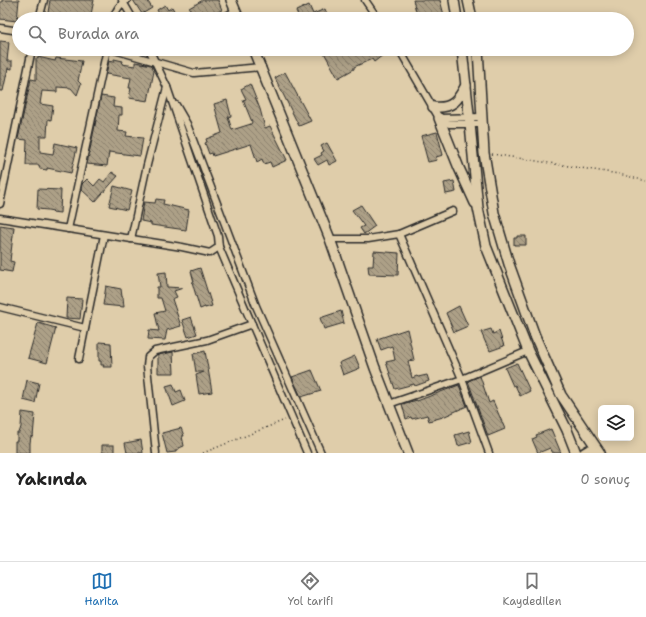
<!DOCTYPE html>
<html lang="tr">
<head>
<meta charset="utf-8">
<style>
  body { margin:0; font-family:"Shantell Sans",sans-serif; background:#f6f6f6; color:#222 }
  .controls { position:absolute; right:12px; bottom:12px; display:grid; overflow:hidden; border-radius:6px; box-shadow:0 2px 10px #0003 }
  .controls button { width:36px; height:36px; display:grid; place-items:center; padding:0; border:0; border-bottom:1px solid #e0e0e0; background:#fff; color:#222; font:20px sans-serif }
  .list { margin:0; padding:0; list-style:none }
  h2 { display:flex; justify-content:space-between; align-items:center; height:52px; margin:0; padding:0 16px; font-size:17px }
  h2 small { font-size:13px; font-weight:400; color:#767676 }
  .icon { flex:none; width:22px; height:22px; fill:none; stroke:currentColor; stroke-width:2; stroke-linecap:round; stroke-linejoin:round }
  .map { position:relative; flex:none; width:646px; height:453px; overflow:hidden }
  .search { position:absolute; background:#fff; box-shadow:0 2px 10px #0003; left:12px; right:12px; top:12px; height:44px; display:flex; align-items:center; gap:10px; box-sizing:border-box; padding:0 14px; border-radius:22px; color:#767676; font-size:15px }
  .sheet { height:108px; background:#fff }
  nav { display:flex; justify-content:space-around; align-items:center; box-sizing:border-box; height:56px; border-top:1px solid #e0e0e0; background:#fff; font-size:11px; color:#767676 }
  nav a { display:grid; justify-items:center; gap:2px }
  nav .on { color:#1f6fb2 }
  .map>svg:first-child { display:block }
  .building { fill:url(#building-back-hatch); stroke:#2b2b2b }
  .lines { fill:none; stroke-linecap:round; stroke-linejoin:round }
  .street-casing { stroke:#2b2b2b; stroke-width:9 }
  .secondary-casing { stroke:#2b2b2b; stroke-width:12 }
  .path { stroke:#2b2b2b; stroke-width:1.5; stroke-dasharray:1 3; stroke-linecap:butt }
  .street { stroke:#dfcdaa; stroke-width:6 }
  .secondary { stroke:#dfcdaa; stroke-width:9 }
</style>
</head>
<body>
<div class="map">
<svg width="646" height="453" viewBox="0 0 646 453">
  <defs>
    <pattern id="building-back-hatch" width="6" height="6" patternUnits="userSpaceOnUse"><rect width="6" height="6" fill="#ada087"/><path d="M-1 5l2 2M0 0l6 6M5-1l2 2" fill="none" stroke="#8d836f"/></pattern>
  </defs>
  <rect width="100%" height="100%" fill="#dfcdaa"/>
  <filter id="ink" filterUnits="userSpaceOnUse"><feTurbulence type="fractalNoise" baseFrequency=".025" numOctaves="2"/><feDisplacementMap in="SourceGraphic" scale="8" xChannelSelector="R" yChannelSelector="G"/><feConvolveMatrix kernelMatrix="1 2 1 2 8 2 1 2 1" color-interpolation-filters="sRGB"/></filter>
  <g filter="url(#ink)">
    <g class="building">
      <path d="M 2,0 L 19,0 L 17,21 L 0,19 L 0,2 L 2,2 Z"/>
      <path d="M 50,0 L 94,0 L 90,19 L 47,19 Z"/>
      <path d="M 133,0 L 147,0 L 152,8 L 142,14 Z"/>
      <path d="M 203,0 L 218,0 L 222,10 L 208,16 L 210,19 L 196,19 L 189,8 Z"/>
      <path d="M 413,0 L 440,0 L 445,19 L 418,19 Z"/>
      <path d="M 165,5 L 168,10 L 172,7 L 177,16 L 172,19 L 162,19 L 157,10 Z"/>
      <path d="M 309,5 L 313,14 L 325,9 L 329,19 L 300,19 L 296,11 Z"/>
      <path d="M 0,41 L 9,42 L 7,61 L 12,61 L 12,69 L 8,68 L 3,91 L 0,91 Z"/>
      <path d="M 322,49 L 379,49 L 383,55 L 374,62 L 372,59 L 354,67 L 354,69 L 338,78 Z"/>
      <path d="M 38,57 L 55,61 L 56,58 L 82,61 L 78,81 L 81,84 L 77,95 L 71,88 L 57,87 L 57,92 L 42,91 L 40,104 L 53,106 L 51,120 L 48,119 L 47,136 L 40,136 L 40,152 L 53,154 L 55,143 L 77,148 L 71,173 L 47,168 L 47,170 L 40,169 L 39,165 L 26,165 L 27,140 L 18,139 L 31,79 L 36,80 L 36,58 L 38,59 Z"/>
      <path d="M 114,59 L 123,61 L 122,64 L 135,66 L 135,62 L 152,65 L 154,71 L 148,101 L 129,98 L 131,88 L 129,88 L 131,78 L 106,74 L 109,61 L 114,62 Z"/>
      <path d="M 285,72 L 311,121 L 299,126 L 275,78 Z"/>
      <path d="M 250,84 L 260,109 L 265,128 L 270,126 L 287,160 L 272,167 L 270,162 L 264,164 L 262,159 L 257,162 L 251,144 L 213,156 L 212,153 L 209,154 L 205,143 L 207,142 L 206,139 L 222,133 L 214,104 L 227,100 L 231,116 L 228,117 L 232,130 L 251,124 L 252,122 L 243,100 L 246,99 L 241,89 Z"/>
      <path d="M 101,96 L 114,98 L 113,107 L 122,108 L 122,115 L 119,115 L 118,131 L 127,132 L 126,136 L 143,138 L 140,156 L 109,152 L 107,166 L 87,164 Z"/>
      <path d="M 437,132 L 443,155 L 436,157 L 437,160 L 428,162 L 421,136 Z"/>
      <path d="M 327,143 L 337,161 L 329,165 L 327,160 L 318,165 L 314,159 L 322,155 L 321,153 L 324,151 L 321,146 Z"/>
      <path d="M 112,172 L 118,176 L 95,202 L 81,189 L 82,184 L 87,179 L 94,186 L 100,179 L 104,182 Z"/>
      <path d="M 454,181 L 456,192 L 446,194 L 444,183 Z"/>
      <path d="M 114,186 L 132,191 L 127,210 L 109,206 Z"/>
      <path d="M 38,189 L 61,190 L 60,213 L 52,212 L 53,211 L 48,210 L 37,209 Z"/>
      <path d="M 156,199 L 164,200 L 163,204 L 189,210 L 186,230 L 151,225 L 151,223 L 141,221 L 144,202 L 155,203 Z"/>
      <path d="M 361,205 L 375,226 L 364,234 L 360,228 L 364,226 L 352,210 Z"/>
      <path d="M 0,225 L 14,227 L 10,261 L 14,262 L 12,272 L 0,270 Z"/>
      <path d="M 517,236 L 526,236 L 526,245 L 514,245 L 514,238 L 517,238 Z"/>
      <path d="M 374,251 L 399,253 L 398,275 L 369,274 L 368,266 L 373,266 Z"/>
      <path d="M 200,268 L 212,306 L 205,308 L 205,307 L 200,309 L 192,282 L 194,282 L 191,271 Z"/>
      <path d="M 166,272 L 167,287 L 183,288 L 174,291 L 177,297 L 172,299 L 181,326 L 167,330 L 165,340 L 148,339 L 149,330 L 159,331 L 155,313 L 165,311 L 161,298 L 157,298 L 157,287 L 160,287 L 158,273 Z"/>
      <path d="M 106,286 L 121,289 L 122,297 L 123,297 L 124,307 L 103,305 Z"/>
      <path d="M 67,298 L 82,299 L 80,319 L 66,318 Z"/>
      <path d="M 459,306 L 468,326 L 454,332 L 446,313 Z"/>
      <path d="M 341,311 L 344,323 L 324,329 L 320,318 Z"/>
      <path d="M 191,317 L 197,334 L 188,337 L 182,320 Z"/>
      <path d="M 38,323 L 56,328 L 47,363 L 28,358 Z"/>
      <path d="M 407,329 L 414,360 L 408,361 L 412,378 L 417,376 L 418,377 L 427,375 L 429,381 L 415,386 L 414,384 L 395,389 L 386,362 L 395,360 L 392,346 L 381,350 L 377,339 Z"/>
      <path d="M 491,329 L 493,334 L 499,331 L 504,346 L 490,351 L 488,346 L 487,346 L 481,332 Z"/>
      <path d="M 99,342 L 111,343 L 112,367 L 103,367 L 104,365 L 101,365 L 101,361 L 99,361 Z"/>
      <path d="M 205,351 L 212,392 L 199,394 L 196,375 L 204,372 L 196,372 L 193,354 Z"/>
      <path d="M 173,352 L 174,373 L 158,373 L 158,355 Z"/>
      <path d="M 355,356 L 360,368 L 343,375 L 339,363 Z"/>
      <path d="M 517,363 L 530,391 L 520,396 L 515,385 L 513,386 L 505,368 Z"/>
      <path d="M 312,370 L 321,391 L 301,397 L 292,377 Z"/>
      <path d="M 480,376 L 489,403 L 493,401 L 505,429 L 488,436 L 468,381 Z"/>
      <path d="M 27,380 L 39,383 L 35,403 L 23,400 Z"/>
      <path d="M 173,384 L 176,392 L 181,390 L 185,401 L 173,406 L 166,386 Z"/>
      <path d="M 459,385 L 467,406 L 443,417 L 429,421 L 427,415 L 412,419 L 411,417 L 406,419 L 402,404 L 417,400 L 417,401 Z"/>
      <path d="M 22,412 L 35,414 L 33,437 L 31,436 L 30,443 L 30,453 L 15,453 L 15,441 L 17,441 L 17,433 L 19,433 L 21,427 Z"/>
      <path d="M 181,428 L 184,436 L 182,436 L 184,446 L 179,448 L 179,449 L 176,450 L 176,452 L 167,453 L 162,433 Z"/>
      <path d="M 551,429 L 561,453 L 553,453 L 550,448 L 538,453 L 532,439 L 537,437 L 536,435 Z"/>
      <path d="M 469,431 L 472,442 L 458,446 L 455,435 Z"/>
      <path d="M 141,440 L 143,453 L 127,453 L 125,443 Z"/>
      <rect x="102" y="445" width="12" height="8"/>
    </g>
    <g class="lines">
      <defs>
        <g id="street">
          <path d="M 122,0 L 133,19"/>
          <path d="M 365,0 L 378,19"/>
          <path d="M 39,19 L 44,0"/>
          <path d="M 113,19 C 115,12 120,4 127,0"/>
          <path d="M 220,19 L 236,11"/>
          <path d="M 0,28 L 19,31"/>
          <path d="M 111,49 L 194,73 L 262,67"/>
          <path d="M 399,49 L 439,118 L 449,124 L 482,124"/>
          <path d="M 176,105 L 187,124 L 256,306 L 321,453"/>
          <path d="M 440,118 L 482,117"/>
          <path d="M 0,204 L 32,49"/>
          <path d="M 0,218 L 182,247 L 210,253 L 219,247 L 218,236 L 167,87 L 149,49"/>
          <path d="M 68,229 L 107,49"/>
          <path d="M 399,234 L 462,379 L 489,453"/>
          <path d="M 131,239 L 147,165 L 167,87"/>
          <path d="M 330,239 L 368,239 L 399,234 L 453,211"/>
          <path d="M 219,247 L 307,453"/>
          <path d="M 0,307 L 85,328"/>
          <path d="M 79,359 L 104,235"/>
          <path d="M 389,404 L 462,379 L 528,351"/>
          <path d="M 156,453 L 147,366 L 148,357 L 155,351 L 207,340 L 252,324"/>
        </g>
        <g id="secondary">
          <path d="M 231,0 L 239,19"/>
          <path d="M 454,0 L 457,19"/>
          <path d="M 468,0 L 472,19"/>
          <path d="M 253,49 L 330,239 L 375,368 L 408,453"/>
          <path d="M 462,49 L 470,124 L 478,208 L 486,246 L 528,351 L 567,430 L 576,453"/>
          <path d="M 478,49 L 484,153 L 494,213 L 509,264 L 535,336 L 561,395 L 600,453"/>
          <path d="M 433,107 C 453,109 458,100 466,85"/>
          <path d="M 439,118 L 459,168 L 475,203"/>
          <path d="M 584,453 L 589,450 L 598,451"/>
        </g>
      </defs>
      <use href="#street" class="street-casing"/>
      <use href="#secondary" class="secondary-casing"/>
      <g class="path">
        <path d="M 492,154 L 619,174 L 646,181"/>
        <path d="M 203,453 L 285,420"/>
      </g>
      <use href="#street" class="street"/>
      <use href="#secondary" class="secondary"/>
    </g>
  </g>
</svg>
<div class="controls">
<button><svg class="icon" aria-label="layers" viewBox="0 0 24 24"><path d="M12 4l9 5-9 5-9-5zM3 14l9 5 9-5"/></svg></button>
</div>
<div class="search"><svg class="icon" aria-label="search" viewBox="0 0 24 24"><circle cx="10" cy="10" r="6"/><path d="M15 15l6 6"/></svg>Burada ara</div>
</div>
<section class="sheet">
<h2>Yakında<small>0 sonuç</small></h2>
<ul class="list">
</ul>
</section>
<nav>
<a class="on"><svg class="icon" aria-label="map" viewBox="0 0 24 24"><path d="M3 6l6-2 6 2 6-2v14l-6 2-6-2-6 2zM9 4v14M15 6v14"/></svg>Harita</a>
<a><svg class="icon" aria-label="directions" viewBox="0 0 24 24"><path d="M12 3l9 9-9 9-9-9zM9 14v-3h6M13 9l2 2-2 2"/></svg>Yol tarifi</a>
<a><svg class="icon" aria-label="saved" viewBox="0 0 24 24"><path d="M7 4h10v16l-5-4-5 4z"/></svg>Kaydedilen</a>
</nav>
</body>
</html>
